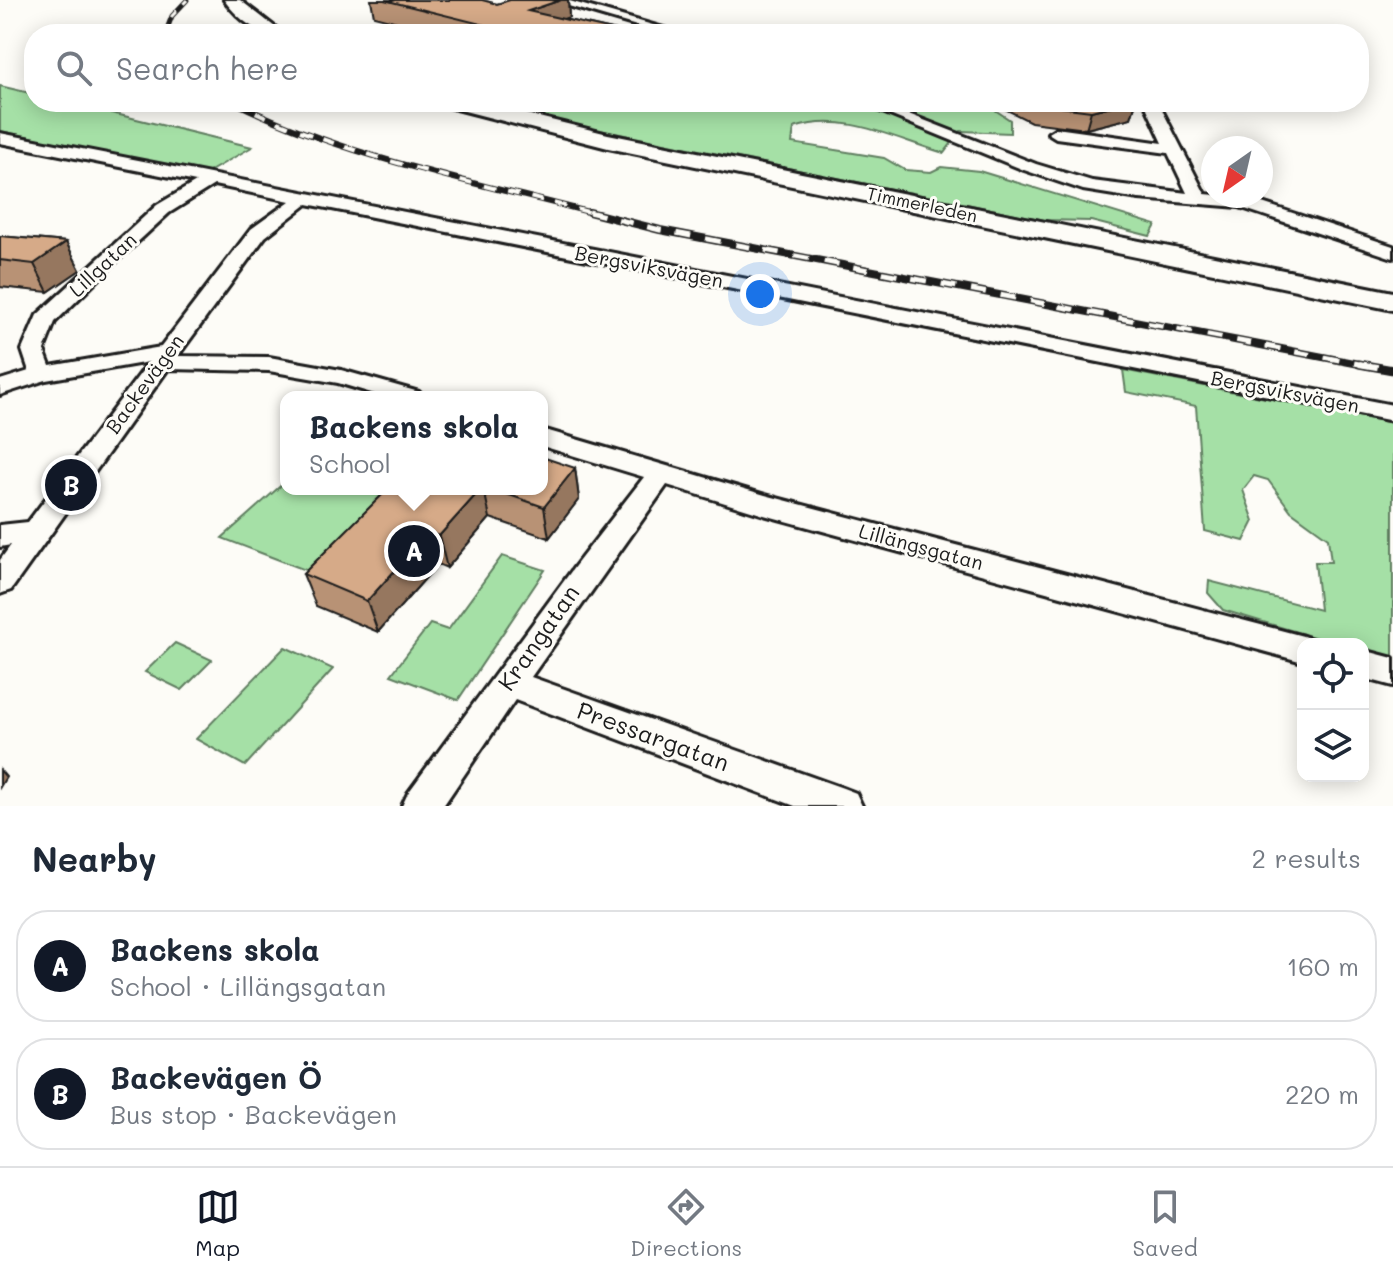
<!DOCTYPE html>
<html lang="en">
<head>
<meta charset="utf-8">
<style>
  body { margin:0; font-family:Mali,sans-serif; background:#f2f2f3; color:#1f2937 }
  .controls { position:absolute; right:24px; bottom:24px; display:grid; overflow:hidden; border-radius:16px; box-shadow:0 4px 20px #0003 }
  .controls button { width:72px; height:72px; display:grid; place-items:center; padding:0; border:0; border-bottom:2px solid #e0e1e3; background:#fff; color:#1f2937; font:40px sans-serif }
  .compass { position:absolute; left:1201px; top:136px; width:72px; height:72px; border-radius:50%; background:#fff; box-shadow:0 4px 20px #0003; rotate:214deg }
  .you { position:absolute; left:760px; top:294px; width:28px; height:28px; margin:-20px; border:6px solid #fff; border-radius:50%; background:#1a73e8; box-shadow:0 0 0 12px #1a73e833 }
  .badge { display:grid; place-items:center; width:52px; height:52px; border-radius:50%; background:#111827; color:#fff; font-size:26px; font-weight:700 }
  .pin { position:absolute; translate:-50% -50%; border:4px solid #fff; box-shadow:0 2px 8px #0006 }
  .popup { position:absolute; left:280px; top:391px; width:268px; height:104px; box-sizing:border-box; display:grid; place-content:center; border-radius:16px; background:#fff; filter:drop-shadow(0 2px 6px #0005); font-size:26px; white-space:nowrap; color:#747a83 }
  .popup b { font-size:30px; color:#1f2937 }
  .popup::after { content:''; position:absolute; left:50%; top:100%; margin-left:-16px; border:16px solid transparent; border-top-color:#fff }
  .list { margin:0; padding:0; list-style:none }
  h2 { display:flex; justify-content:space-between; align-items:center; height:104px; margin:0; padding:0 32px; font-size:34px }
  h2 small { font-size:26px; font-weight:400; color:#747a83 }
  .list li { display:grid; grid-template-columns:52px 1fr auto; gap:24px; align-items:center; box-sizing:border-box; height:112px; margin:0 16px 16px; padding:0 16px; border:2px solid #e0e1e3; border-radius:32px }
  .list b { display:block; font-size:30px; white-space:nowrap }
  .list p { margin:0; font-size:26px; white-space:nowrap; color:#747a83 }
  .list em { font-size:26px; font-style:normal; color:#747a83 }
  .icon { flex:none; width:44px; height:44px; fill:none; stroke:currentColor; stroke-width:2; stroke-linecap:round; stroke-linejoin:round }
  .map { position:relative; flex:none; width:1393px; height:806px; overflow:hidden }
  .search { position:absolute; background:#fff; box-shadow:0 4px 20px #0003; left:24px; right:24px; top:24px; height:88px; display:flex; align-items:center; gap:20px; box-sizing:border-box; padding:0 28px; border-radius:32px; color:#747a83; font-size:30px }
  .sheet { height:360px; background:#fff }
  nav { display:flex; justify-content:space-around; align-items:center; box-sizing:border-box; height:112px; border-top:2px solid #e0e1e3; background:#fff; font-size:22px; color:#747a83 }
  nav a { display:grid; justify-items:center; gap:4px }
  nav .on { color:#111827 }
  .map>svg:first-child { display:block }
  .green { fill:#a5e0a6; stroke:#607e61; stroke-width:2 }
  .lines { fill:none; stroke-linecap:round; stroke-linejoin:round }
  .street-casing { stroke:#1c1c1c; stroke-width:6 }
  .secondary-casing { stroke:#1c1c1c; stroke-width:6 }
  .street { fill:#fdfcf7; fill-rule:evenodd }
  .secondary { fill:#fdfcf7; fill-rule:evenodd }
  .rail-far3-casing { stroke:#1c1c1c; stroke-width:5 }
  .rail-far2-casing { stroke:#1c1c1c; stroke-width:6 }
  .rail-far1-casing { stroke:#1c1c1c; stroke-width:8 }
  .rail-casing { stroke:#1c1c1c; stroke-width:9 }
  .rail-far3 { stroke:#fdfcf7; stroke-width:3; stroke-dasharray:9; stroke-linecap:butt }
  .rail-far2 { stroke:#fdfcf7; stroke-width:4; stroke-dasharray:12; stroke-linecap:butt }
  .rail-far1 { stroke:#fdfcf7; stroke-width:5; stroke-dasharray:15; stroke-linecap:butt }
  .rail { stroke:#fdfcf7; stroke-width:6; stroke-dasharray:19; stroke-linecap:butt }
  .wall { fill:#b89275; stroke:#1c1c1c; stroke-width:2 }
  .shaded-wall { fill:#96775f; stroke:#1c1c1c; stroke-width:2 }
  .building { fill:#d6aa88; stroke:#1c1c1c; stroke-width:2 }
  .labels { text-anchor:middle; stroke-width:6; stroke-linejoin:round; paint-order:stroke }
  .far-street-label { font-size:18px; fill:#1c1c1c; stroke:#fdfcf7 }
  .street-label { font-size:20px; fill:#1c1c1c; stroke:#fdfcf7 }
  .near-street-label { font-size:24px; fill:#1c1c1c; stroke:#fdfcf7 }
</style>
</head>
<body>
<div class="map">
<svg width="1393" height="806" viewBox="0 0 1393 806">
  <rect width="100%" height="100%" fill="#fdfcf7"/>
  <filter id="ink" filterUnits="userSpaceOnUse"><feTurbulence type="fractalNoise" baseFrequency=".0125" numOctaves="2"/><feDisplacementMap in="SourceGraphic" scale="16" xChannelSelector="R" yChannelSelector="G"/><feConvolveMatrix kernelMatrix="1 2 1 2 8 2 1 2 1" color-interpolation-filters="sRGB"/></filter>
  <g filter="url(#ink)">
    <g class="green">
      <path d="M 0,86 L 34,94 L 34,102 L 66,102 L 252,147 L 207,173 L 0,131 Z"/>
      <path d="M 526,102 L 983,102 L 1010,120 L 1010,133 L 961,131 L 944,153 C 894,139 846,111 794,128 L 792,143 L 884,158 L 905,170 L 931,172 L 941,167 L 979,171 L 1156,225 L 1150,236 L 1091,221 L 1045,220 L 521,114 L 518,106 Z"/>
      <path d="M 1123,370 L 1393,423 L 1393,660 L 1363,651 L 1363,644 L 1337,644 L 1223,610 L 1208,593 L 1209,581 L 1320,610 L 1315,562 L 1331,562 L 1328,538 L 1291,511 L 1268,480 L 1254,476 L 1243,490 L 1254,521 L 1244,541 L 1205,531 L 1196,406 L 1126,392 Z"/>
      <path d="M 286,481 L 286,489 L 388,489 L 308,571 L 222,538 Z"/>
      <path d="M 502,556 L 545,570 L 458,700 L 391,675 L 430,624 L 448,630 Z"/>
      <path d="M 175,643 L 212,660 L 182,690 L 145,672 Z"/>
      <path d="M 285,647 L 333,669 L 245,766 L 196,739 Z"/>
    </g>
    <g class="lines">
      <defs>
        <g id="street">
          <path d="M 548,0 L 566,0 L 684,34 L 664,34 Z"/>
          <path d="M 858,102 L 878,102 L 1036,164 L 1092,181 L 1187,193 L 1168,153 L 1056,138 L 1048,133 L 1056,128 L 1163,143 L 1144,102 L 1158,102 L 1205,194 L 1247,198 L 1393,246 L 1393,258 L 1239,207 L 1139,199 L 1083,190 L 1024,170 Z"/>
          <path d="M 0,133 L 1393,405 L 1393,421 L 307,204 L 265,237 L 178,356 L 269,357 L 341,370 L 419,392 L 423,397 L 385,397 L 338,383 L 269,371 L 168,369 L 11,590 L 0,594 L 0,560 L 11,545 L 0,547 L 0,525 L 28,522 L 149,362 L 46,380 L 0,395 L 0,380 L 29,371 L 22,350 L 37,315 L 157,205 L 196,182 L 0,143 ZM 214,185 L 290,201 L 251,229 L 161,347 L 50,366 L 44,350 L 55,322 L 117,261 L 169,213 Z"/>
          <path d="M 542,429 L 765,495 L 1303,636 L 1314,640 L 1317,644 L 1303,644 L 1303,662 L 764,515 L 667,485 L 531,677 L 843,788 L 856,793 L 862,806 L 795,806 L 515,700 L 443,806 L 402,806 L 408,793 L 575,566 L 644,477 L 542,446 Z"/>
          <path d="M 1363,650 L 1393,658 L 1393,686 L 1363,678 Z"/>
        </g>
        <g id="secondary">
          <path d="M 224,0 L 240,0 L 284,34 C 256,34 241,22 224,0 Z"/>
          <path d="M 442,102 L 477,102 L 608,134 L 1393,292 L 1393,310 L 608,148 L 445,106 Z"/>
        </g>
      </defs>
      <use href="#street" class="street-casing"/>
      <use href="#secondary" class="secondary-casing"/>
      <use href="#street" class="street"/>
      <use href="#secondary" class="secondary"/>
      <defs>
        <path id="rail-far3" d="M 165,34 L 172,16 L 187,0"/>
        <path id="rail-far2" d="M 234,102 C 347,158 475,182 596,214"/>
        <path id="rail-far1" d="M 589,212 L 660,230 L 1370,366"/>
        <path id="rail" d="M 1359,364 L 1393,370"/>
      </defs>
      <use href="#rail-far3" class="rail-far3-casing"/>
      <use href="#rail-far2" class="rail-far2-casing"/>
      <use href="#rail-far1" class="rail-far1-casing"/>
      <use href="#rail" class="rail-casing"/>
      <use href="#rail-far3" class="rail-far3"/>
      <use href="#rail-far2" class="rail-far2"/>
      <use href="#rail-far1" class="rail-far1"/>
      <use href="#rail" class="rail"/>
    </g>
    <g class="wall">
      <path d="M 371,0 L 482,0 L 497,4 L 510,0 L 568,0 L 569,17 L 563,19 L 621,32 L 621,34 L 444,34 L 374,16 Z"/>
      <path d="M 991,102 L 1136,102 L 1131,118 L 1086,129 L 1031,122 Z"/>
      <path d="M 0,236 L 66,242 L 80,270 L 48,292 L 0,287 Z"/>
      <path d="M 575,468 L 579,499 L 549,538 L 490,518 L 447,568 L 438,564 L 378,632 L 316,606 L 303,574 L 388,489 L 542,489 Z"/>
    </g>
    <g class="shaded-wall">
      <path d="M 561,0 L 568,0 L 569,17 L 530,31 L 528,11 Z"/>
      <path d="M 1128,102 L 1136,102 L 1131,118 L 1086,129 L 1091,111 Z"/>
      <path d="M 66,242 L 80,270 L 48,292 L 34,264 Z"/>
      <path d="M 575,468 L 579,499 L 549,538 L 544,507 Z"/>
      <path d="M 481,489 L 484,489 L 490,518 L 447,568 L 439,536 Z"/>
      <path d="M 429,533 L 438,564 L 378,632 L 367,601 Z"/>
      <path d="M 0,770 L 6,777 L 0,787 Z"/>
    </g>
    <g class="building">
      <path d="M 384,0 L 482,0 L 497,4 L 510,0 L 561,0 L 528,11 L 621,32 L 615,34 L 521,34 Z"/>
      <path d="M 1031,102 L 1128,102 L 1091,111 L 1036,104 Z"/>
      <path d="M 0,236 L 66,242 L 34,264 L 0,260 Z"/>
      <path d="M 542,457 L 575,468 L 544,507 L 492,489 L 542,489 Z"/>
      <path d="M 388,489 L 481,489 L 439,536 L 429,533 L 367,601 L 303,574 Z"/>
    </g>
  </g>
  <g class="labels">
    <g class="far-street-label">
      <text transform="translate(922 205) rotate(12)" y="6">Timmerleden</text>
    </g>
    <g class="street-label">
      <text transform="translate(103 265) rotate(-43)" y="7">Lillgatan</text>
      <text transform="translate(649 267) rotate(11)" y="7">Bergsviksvägen</text>
      <text transform="translate(145 384) rotate(-54)" y="7">Backevägen</text>
      <text transform="translate(1285 392) rotate(11)" y="7">Bergsviksvägen</text>
      <text transform="translate(921 547) rotate(15)" y="7">Lillängsgatan</text>
    </g>
    <g class="near-street-label">
      <text transform="translate(539 638) rotate(-55)" y="8">Krangatan</text>
      <text transform="translate(653 737) rotate(20)" y="8">Pressargatan</text>
    </g>
  </g>
</svg>
<div class="controls">
<button><svg class="icon" aria-label="locate" viewBox="0 0 24 24"><circle cx="12" cy="12" r="6"/><path d="M12 2v4M12 18v4M2 12h4M18 12h4"/></svg></button>
<button><svg class="icon" aria-label="layers" viewBox="0 0 24 24"><path d="M12 4l9 5-9 5-9-5zM3 14l9 5 9-5"/></svg></button>
</div>
<svg class="compass" viewBox="-18 -18 36 36"><path d="M0-13l5 13h-10z" fill="#e53935"/><path d="M0 13l5-13h-10z" fill="#747a83"/></svg>
<div class="you"></div>
<div class="pin badge" style="left:414px;top:551px">A</div>
<div class="popup"><b>Backens skola</b>School</div>
<div class="pin badge" style="left:71px;top:485px">B</div>
<div class="search"><svg class="icon" aria-label="search" viewBox="0 0 24 24"><circle cx="10" cy="10" r="6"/><path d="M15 15l6 6"/></svg>Search here</div>
</div>
<section class="sheet">
<h2>Nearby<small>2 results</small></h2>
<ul class="list">
<li><span class="badge">A</span><div><b>Backens skola</b><p>School · Lillängsgatan</p></div><em>160 m</em></li>
<li><span class="badge">B</span><div><b>Backevägen Ö</b><p>Bus stop · Backevägen</p></div><em>220 m</em></li>
</ul>
</section>
<nav>
<a class="on"><svg class="icon" aria-label="map" viewBox="0 0 24 24"><path d="M3 6l6-2 6 2 6-2v14l-6 2-6-2-6 2zM9 4v14M15 6v14"/></svg>Map</a>
<a><svg class="icon" aria-label="directions" viewBox="0 0 24 24"><path d="M12 3l9 9-9 9-9-9zM9 14v-3h6M13 9l2 2-2 2"/></svg>Directions</a>
<a><svg class="icon" aria-label="saved" viewBox="0 0 24 24"><path d="M7 4h10v16l-5-4-5 4z"/></svg>Saved</a>
</nav>
</body>
</html>
